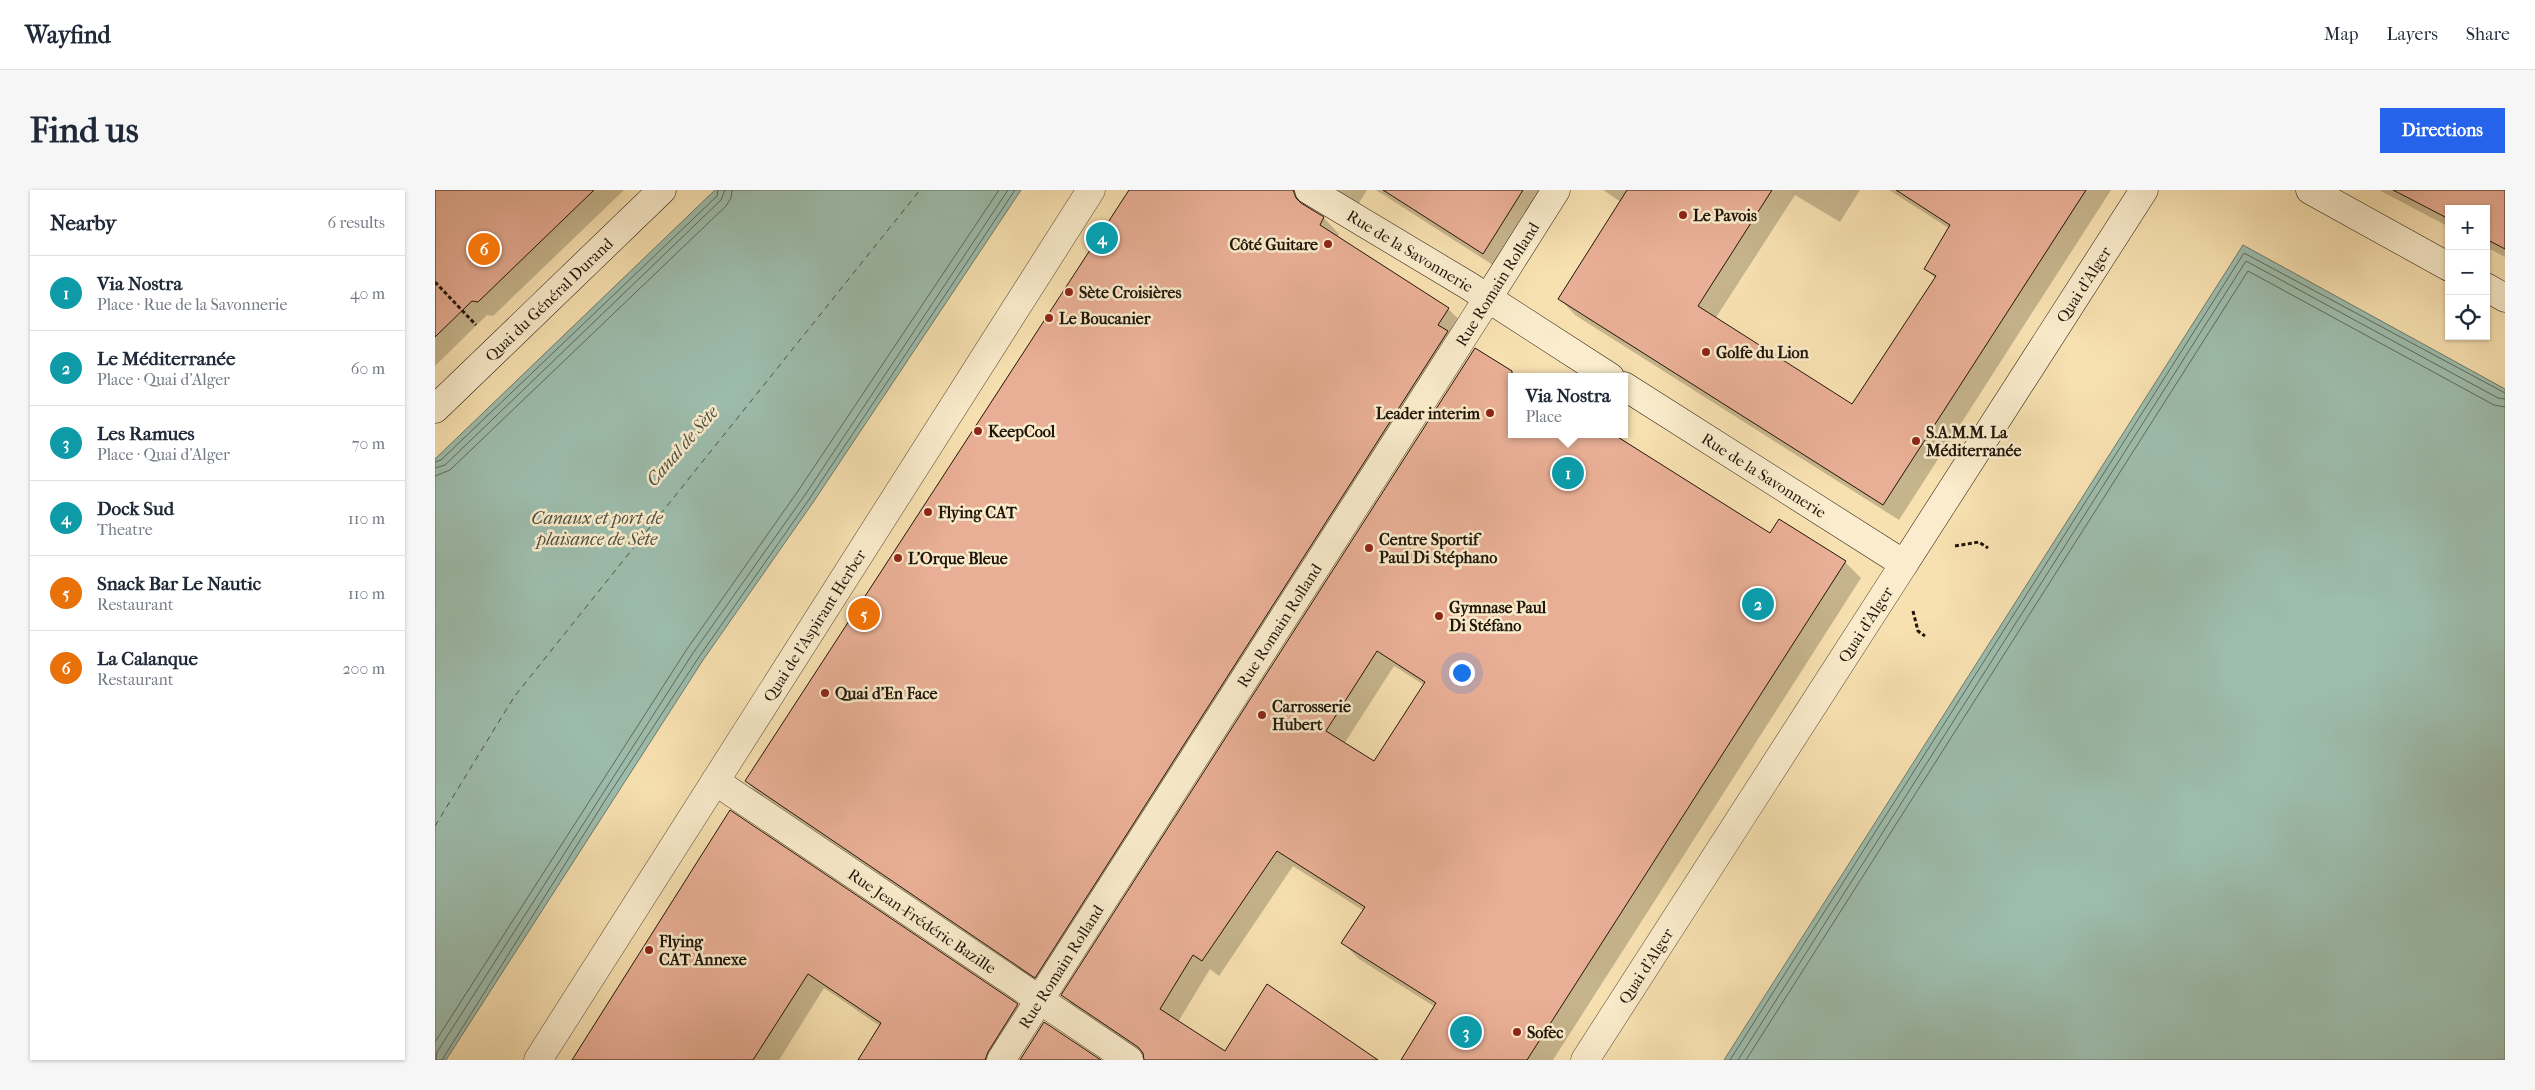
<!DOCTYPE html>
<html lang="en">
<head>
<meta charset="utf-8">
<style>
  body { margin:0; font-family:"IM FELL French Canon",serif; background:#f6f6f7; color:#1f2937 }
  .controls { position:absolute; right:15px; top:15px; display:grid; overflow:hidden; border-radius:0px; box-shadow:0 1px 4px #0004 }
  .controls button { width:45px; height:45px; display:grid; place-items:center; padding:0; border:0; border-bottom:1px solid #e0e1e3; background:#fff; color:#1f2937; font:25px sans-serif }
  .you { position:absolute; left:1026px; top:482px; width:18px; height:18px; margin:-12px; border:4px solid #fff; border-radius:50%; background:#1a73e8; box-shadow:0 0 0 8px #1a73e833 }
  .badge { display:grid; place-items:center; width:32px; height:32px; border-radius:50%; background:#2563eb; color:#fff; font-size:16px; font-weight:700 }
  .pin { position:absolute; translate:-50% -50%; border:2px solid #fff; box-shadow:0 1px 5px #0006 }
  .popup { position:absolute; left:1073px; top:183px; width:120px; height:65px; box-sizing:border-box; display:grid; place-content:center; border-radius:0px; background:#fff; filter:drop-shadow(0 1px 4px #0005); font-size:16px; white-space:nowrap; color:#747a83 }
  .popup b { font-size:19px; color:#1f2937 }
  .popup::after { content:''; position:absolute; left:50%; top:100%; margin-left:-10px; border:10px solid transparent; border-top-color:#fff }
  .list { margin:0; padding:0; list-style:none }
  h2 { display:flex; justify-content:space-between; align-items:center; height:65px; margin:0; padding:0 20px; font-size:21px }
  h2 small { font-size:16px; font-weight:400; color:#747a83 }
  .list li { display:grid; grid-template-columns:32px 1fr auto; gap:15px; align-items:center; box-sizing:border-box; height:75px; padding:0 20px; border-top:1px solid #e0e1e3 }
  .list b { display:block; font-size:19px; white-space:nowrap }
  .list p { margin:0; font-size:16px; white-space:nowrap; color:#747a83 }
  .list em { font-size:16px; font-style:normal; color:#747a83 }
  .icon { flex:none; width:28px; height:28px; fill:none; stroke:currentColor; stroke-width:2; stroke-linecap:round; stroke-linejoin:round }
  .map { position:relative; flex:none; width:2070px; height:870px; overflow:hidden; border-radius:0px }
  header { display:flex; align-items:center; gap:30px; box-sizing:border-box; height:70px; padding:0 25px; background:#fff; border-bottom:1px solid #e0e1e3 }
  header strong { font-size:24px }
  nav { display:flex; gap:28px; margin-inline-start:auto; font-size:18px }
  .intro { display:flex; align-items:center; justify-content:space-between; box-sizing:border-box; height:120px; padding:0 30px }
  h1 { margin:0; font-size:35px }
  .button { padding:12px 22px; border-radius:0px; background:#2563eb; color:#fff; font-size:18px; font-weight:700 }
  main { display:flex; gap:30px; padding:0 30px }
  aside { flex:1; background:#fff; border-radius:0px; box-shadow:0 1px 4px #0004 }
  .map>svg:first-child { display:block }
  .water { fill:#9dbdad; stroke:#6b7a6c }
  .shadow { fill:#0003; fill-rule:evenodd }
  .lines { fill:none; stroke-linecap:round; stroke-linejoin:round }
  .shore { stroke:#5e695c; stroke-width:1 }
  .ferry { stroke:#4c5043; stroke-width:1; stroke-dasharray:6 5; stroke-linecap:butt }
  .building { fill:#e9af96; stroke:#20150a; fill-rule:evenodd }
  .minor-casing { stroke:#564834; stroke-width:29 }
  .secondary-casing { stroke:#20150a; stroke-width:29 }
  .path { stroke:#20150a; stroke-width:3; stroke-dasharray:4 2.5; stroke-linecap:butt }
  .minor { stroke:#faeccc; stroke-width:28 }
  .secondary { stroke:#faeccc; stroke-width:28 }
  .poi-dot { fill:#8f2418; stroke:#faeccc; stroke-width:2 }
  .labels { text-anchor:middle; stroke-width:5; stroke-linejoin:round; paint-order:stroke }
  .poi-label { font-size:16px; font-weight:bold; fill:#20150a; stroke:#faeccc; text-anchor:start }
  .street-label { font-size:16px; fill:#20150a; stroke:#faeccc }
  .water-label { font-size:18px; font-style:italic; fill:#4c5043; stroke:#faeccc }
</style>
</head>
<body>
<header>
<strong>Wayfind</strong>
<nav><a>Map</a><a>Layers</a><a>Share</a></nav>
</header>
<div class="intro"><h1>Find us</h1><a class="button">Directions</a></div>
<main>
<aside>
<h2>Nearby<small>6 results</small></h2>
<ul class="list">
<li><span class="badge" style="background:#0f9aa8">1</span><div><b>Via Nostra</b><p>Place · Rue de la Savonnerie</p></div><em>40 m</em></li>
<li><span class="badge" style="background:#0f9aa8">2</span><div><b>Le Méditerranée</b><p>Place · Quai d'Alger</p></div><em>60 m</em></li>
<li><span class="badge" style="background:#0f9aa8">3</span><div><b>Les Ramues</b><p>Place · Quai d'Alger</p></div><em>70 m</em></li>
<li><span class="badge" style="background:#0f9aa8">4</span><div><b>Dock Sud</b><p>Theatre</p></div><em>110 m</em></li>
<li><span class="badge" style="background:#e8710a">5</span><div><b>Snack Bar Le Nautic</b><p>Restaurant</p></div><em>110 m</em></li>
<li><span class="badge" style="background:#e8710a">6</span><div><b>La Calanque</b><p>Restaurant</p></div><em>200 m</em></li>
</ul>
</aside>
<div class="map">
<svg width="2070" height="870" viewBox="0 0 2070 870">
  <rect width="100%" height="100%" fill="#f8e1b1"/>
  <filter id="stains"><feTurbulence type="fractalNoise" baseFrequency=".004" numOctaves="4"/><feColorMatrix values="0 0 0 0 .2 0 0 0 0 .09 0 0 0 0 .02 0 0 0 .5 -.17"/></filter>
  <radialGradient id="worn" r=".72"><stop offset=".6" stop-color="#630" stop-opacity="0"/><stop offset="1" stop-color="#630" stop-opacity=".3"/></radialGradient>
  <g class="water">
    <path d="M 280,0 L 586,0 L 379,311 L 268,470 L 11,870 L 0,870 L 0,269 Z"/>
    <path d="M 1808,55 L 2070,199 L 2070,870 L 1289,870 Z"/>
  </g>
  <g class="shadow">
    <path d="M 0,0 L 189,0 L 58,126 L 52,125 L 0,176 Z"/>
    <path d="M 695,0 L 889,0 L 873,16 L 874,20 L 889,28 L 904,44 L 902,48 L 1013,119 L 1029,134 L 616,802 L 328,609 L 312,592 Z"/>
    <path d="M 892,0 L 932,0 L 922,16 Z"/>
    <path d="M 941,0 L 1114,0 L 1064,79 Z"/>
    <path d="M 1168,0 L 1425,0 L 1405,32 L 1360,5 L 1280,129 L 1418,216 L 1501,89 L 1491,79 L 1515,39 L 1454,0 L 1676,0 L 1464,330 L 1140,125 L 1125,109 L 1186,12 Z"/>
    <path d="M 1944,0 L 2070,0 L 2070,67 L 2051,57 L 2051,19 L 2014,19 L 2014,37 Z"/>
    <path d="M 1040,159 L 1084,187 L 1077,187 L 1077,244 L 1335,345 L 1344,331 L 1410,372 L 1426,388 L 1118,870 L 967,870 L 1000,817 L 924,769 L 908,753 L 929,721 L 858,676 L 784,786 L 775,779 L 743,832 L 755,870 L 711,870 L 709,865 L 643,821 L 628,805 ZM 959,476 L 989,495 L 939,573 L 909,554 Z"/>
    <path d="M 295,621 L 582,815 L 598,831 L 573,870 L 424,870 L 445,836 L 389,798 L 344,870 L 138,870 Z"/>
  </g>
  <g class="lines">
    <g class="shore">
      <path d="M 0,272 L 6,270 L 282,6 L 283,0"/>
      <path d="M 0,278 L 10,275 L 286,10 L 290,0"/>
      <path d="M 0,286 L 15,280 L 291,16 L 296,8 L 297,0"/>
      <path d="M 0,852 L 252,459 L 363,301 L 564,0"/>
      <path d="M 1,870 L 2,862 L 258,463 L 370,305 L 573,0"/>
      <path d="M 7,870 L 171,609 L 264,467 L 375,308 L 580,0"/>
      <path d="M 1295,870 L 1809,63 L 2070,203"/>
      <path d="M 1303,870 L 1811,71 L 2063,208 L 2070,209"/>
      <path d="M 1311,870 L 1813,81 L 2059,215 L 2070,217"/>
    </g>
    <path class="ferry" d="M 0,636 L 79,507 L 485,0"/>
  </g>
  <g class="building">
    <path d="M 0,0 L 159,0 L 43,112 L 37,111 L 0,147 Z"/>
    <path d="M 694,0 L 858,0 L 861,8 L 866,13 L 889,27 L 885,35 L 1014,118 L 1003,135 L 1013,141 L 600,788 L 310,591 Z"/>
    <path d="M 948,0 L 1088,0 L 1048,64 Z"/>
    <path d="M 1192,0 L 1337,0 L 1263,116 L 1417,214 L 1501,86 L 1489,79 L 1515,35 L 1461,0 L 1651,0 L 1448,315 L 1123,109 Z"/>
    <path d="M 1958,0 L 2070,0 L 2070,59 L 2051,49 L 2051,19 L 2014,19 L 2014,29 Z"/>
    <path d="M 1040,158 L 1077,181 L 1077,244 L 1178,244 L 1335,343 L 1344,329 L 1411,371 L 1092,870 L 966,870 L 1001,813 L 906,753 L 930,717 L 842,661 L 767,771 L 758,765 L 725,819 L 790,861 L 832,794 L 943,870 L 709,870 L 708,863 L 703,857 L 626,805 ZM 942,461 L 990,492 L 939,571 L 891,541 Z"/>
    <path d="M 295,620 L 583,814 L 553,862 L 550,870 L 423,870 L 446,833 L 373,784 L 318,870 L 137,870 Z"/>
    <path d="M 609,832 L 666,870 L 585,870 Z"/>
  </g>
  <g class="lines">
    <defs>
      <g id="minor">
        <path id="s1" d="M 280,591 L 694,870"/>
        <path id="s2" d="M 103,870 L 656,0"/>
        <path id="s3" d="M 566,870 L 1053,108"/>
        <path id="s4" d="M 1150,870 L 1469,374"/>
      </g>
      <g id="secondary">
        <path id="s5" d="M 874,0 L 1034,96 L 1175,187"/>
        <path d="M 1875,0 L 2014,77"/>
        <path d="M 2051,97 L 2070,108"/>
        <path d="M 1053,108 L 1121,0"/>
        <path id="s6" d="M 1189,196 L 1469,374 L 1709,0"/>
        <path id="s7" d="M 0,219 L 227,0"/>
      </g>
    </defs>
    <use href="#minor" class="minor-casing"/>
    <use href="#secondary" class="secondary-casing"/>
    <g class="path">
      <path d="M 0,92 L 41,135"/>
      <path d="M 1520,356 L 1544,352 L 1553,358"/>
      <path d="M 1478,421 L 1483,441 L 1490,446"/>
    </g>
    <use href="#minor" class="minor"/>
    <use href="#secondary" class="secondary"/>
  </g>
  <g class="poi-dot">
    <circle cx="1248" cy="25" r="5"/>
    <circle cx="893" cy="54" r="5"/>
    <circle cx="634" cy="102" r="5"/>
    <circle cx="614" cy="128" r="5"/>
    <circle cx="1271" cy="162" r="5"/>
    <circle cx="1055" cy="223" r="5"/>
    <circle cx="543" cy="241" r="5"/>
    <circle cx="1481" cy="251" r="5"/>
    <circle cx="493" cy="322" r="5"/>
    <circle cx="934" cy="358" r="5"/>
    <circle cx="463" cy="368" r="5"/>
    <circle cx="1004" cy="426" r="5"/>
    <circle cx="390" cy="503" r="5"/>
    <circle cx="827" cy="525" r="5"/>
    <circle cx="214" cy="760" r="5"/>
    <circle cx="1082" cy="842" r="5"/>
  </g>
  <g class="labels">
    <g class="poi-label">
      <text x="1258" y="31">Le Pavois</text>
      <text x="883" y="60" text-anchor="end">Côté Guitare</text>
      <text x="644" y="108">Sète Croisières</text>
      <text x="624" y="134">Le Boucanier</text>
      <text x="1281" y="168">Golfe du Lion</text>
      <text x="1045" y="229" text-anchor="end">Leader interim</text>
      <text x="553" y="247">KeepCool</text>
      <text x="1491" y="248">S.A.M.M. La<tspan x="1491" dy="18">Méditerranée</tspan></text>
      <text x="503" y="328">Flying CAT</text>
      <text x="944" y="355">Centre Sportif<tspan x="944" dy="18">Paul Di Stéphano</tspan></text>
      <text x="473" y="374">L'Orque Bleue</text>
      <text x="1014" y="423">Gymnase Paul<tspan x="1014" dy="18">Di Stéfano</tspan></text>
      <text x="400" y="509">Quai d'En Face</text>
      <text x="837" y="522">Carrosserie<tspan x="837" dy="18">Hubert</tspan></text>
      <text x="224" y="757">Flying<tspan x="224" dy="18">CAT Annexe</tspan></text>
      <text x="1092" y="848">Sofec</text>
    </g>
    <g class="street-label">
      <text dy="6" stroke="none"><textPath href="#s5" startOffset="118">Rue de la Savonnerie</textPath></text>
      <text transform="translate(1062 94) rotate(-58)" y="6">Rue Romain Rolland</text>
      <text dy="6" stroke="none"><textPath href="#s6" startOffset="664">Quai d'Alger</textPath></text>
      <text dy="6" stroke="none"><textPath href="#s7" startOffset="158">Quai du Général Durand</textPath></text>
      <text dy="6" stroke="none"><textPath href="#s6" startOffset="166">Rue de la Savonnerie</textPath></text>
      <text dy="6" stroke="none"><textPath href="#s2" startOffset="515">Quai de l'Aspirant Herber</textPath></text>
      <text dy="6" stroke="none"><textPath href="#s3" startOffset="516">Rue Romain Rolland</textPath></text>
      <text dy="6" stroke="none"><textPath href="#s4" startOffset="518">Quai d'Alger</textPath></text>
      <text dy="6" stroke="none"><textPath href="#s1" startOffset="250">Rue Jean-Frédéric Bazille</textPath></text>
      <text dy="6" stroke="none"><textPath href="#s4" startOffset="112">Quai d'Alger</textPath></text>
      <text dy="6" stroke="none"><textPath href="#s3" startOffset="111">Rue Romain Rolland</textPath></text>
    </g>
    <g class="water-label">
      <text transform="translate(247 256) rotate(-49)" y="6">Canal de Sète</text>
      <text x="162" y="334">Canaux et port de<tspan x="162" dy="21">plaisance de Sète</tspan></text>
    </g>
  </g>
  <rect width="100%" height="100%" filter="url(#stains)"/>
  <rect width="100%" height="100%" fill="url(#worn)"/>
</svg>
<div class="controls">
<button>+</button>
<button>−</button>
<button><svg class="icon" aria-label="locate" viewBox="0 0 24 24"><circle cx="12" cy="12" r="6"/><path d="M12 2v4M12 18v4M2 12h4M18 12h4"/></svg></button>
</div>
<div class="you"></div>
<div class="pin badge" style="left:1133px;top:283px;background:#0f9aa8">1</div>
<div class="popup"><b>Via Nostra</b>Place</div>
<div class="pin badge" style="left:1323px;top:414px;background:#0f9aa8">2</div>
<div class="pin badge" style="left:1031px;top:842px;background:#0f9aa8">3</div>
<div class="pin badge" style="left:667px;top:48px;background:#0f9aa8">4</div>
<div class="pin badge" style="left:429px;top:424px;background:#e8710a">5</div>
<div class="pin badge" style="left:49px;top:59px;background:#e8710a">6</div>
</div>
</main>
</body>
</html>
